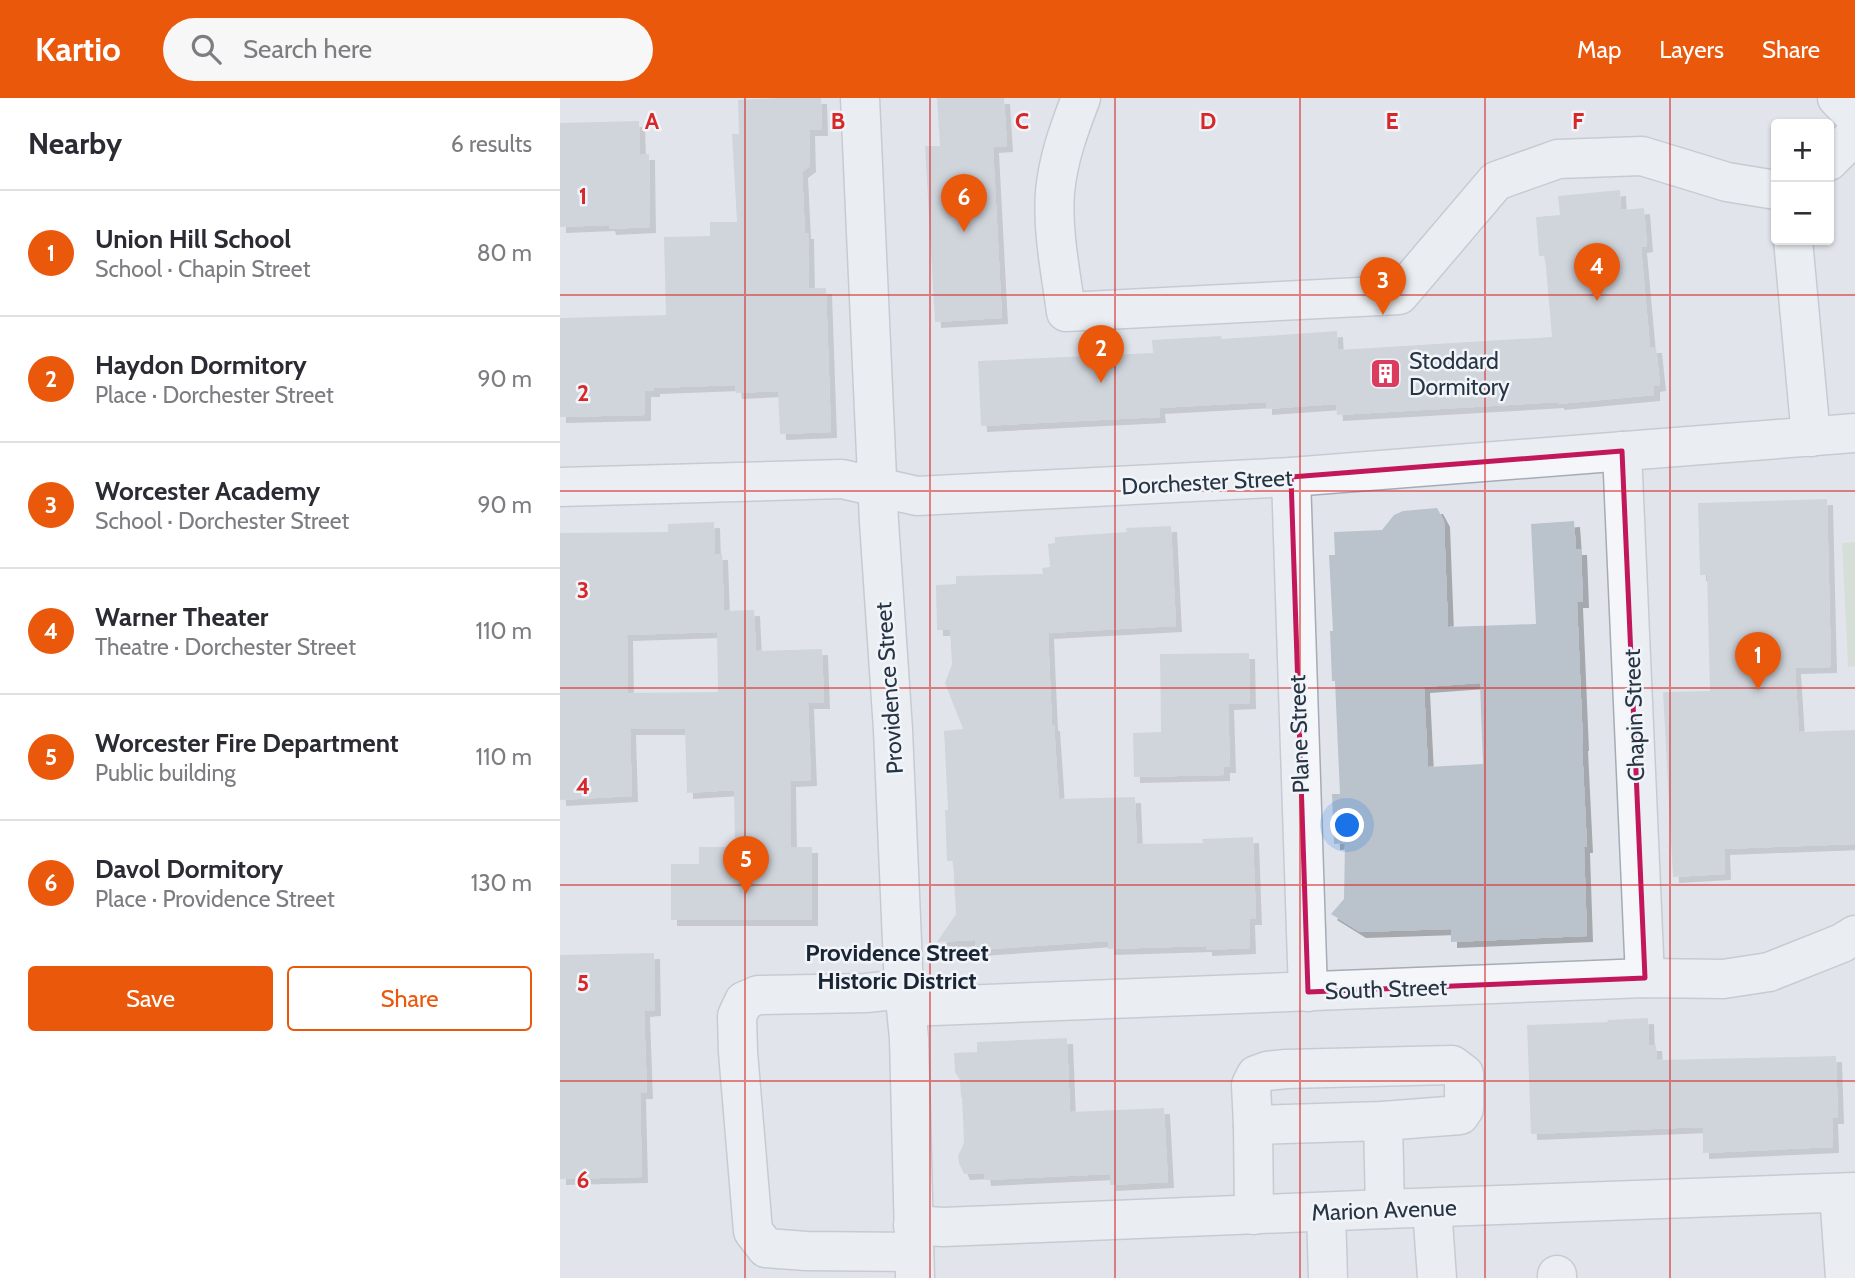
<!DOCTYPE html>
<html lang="en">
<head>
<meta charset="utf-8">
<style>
  body { margin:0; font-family:Cabin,sans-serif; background:#f7f7f7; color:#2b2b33 }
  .controls { position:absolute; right:21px; top:21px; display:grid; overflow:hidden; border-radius:7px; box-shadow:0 2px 5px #0004 }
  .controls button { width:63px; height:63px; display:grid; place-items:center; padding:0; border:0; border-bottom:2px solid #e1e1e2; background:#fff; color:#2b2b33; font:35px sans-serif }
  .you { position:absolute; left:788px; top:728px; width:24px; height:24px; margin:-18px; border:5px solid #fff; border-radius:50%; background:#1a73e8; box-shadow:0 0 0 10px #1a73e833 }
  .badge { display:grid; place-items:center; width:46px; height:46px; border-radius:50%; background:#ea580c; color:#fff; font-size:23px; font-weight:700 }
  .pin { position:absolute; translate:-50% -58px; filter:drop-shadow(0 2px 4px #0008) }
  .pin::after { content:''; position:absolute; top:37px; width:24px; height:21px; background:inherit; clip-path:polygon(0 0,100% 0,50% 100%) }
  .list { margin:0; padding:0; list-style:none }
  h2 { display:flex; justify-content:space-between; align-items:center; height:91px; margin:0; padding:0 28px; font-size:30px }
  h2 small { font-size:23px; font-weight:400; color:#7c7c81 }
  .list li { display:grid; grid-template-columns:46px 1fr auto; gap:21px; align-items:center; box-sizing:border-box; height:126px; padding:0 28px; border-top:2px solid #e1e1e2 }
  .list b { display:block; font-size:26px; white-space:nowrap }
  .list p { margin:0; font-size:23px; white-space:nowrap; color:#7c7c81 }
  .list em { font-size:23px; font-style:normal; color:#7c7c81 }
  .actions { display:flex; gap:14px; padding:21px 28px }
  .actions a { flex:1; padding:16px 0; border:2px solid #ea580c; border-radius:7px; text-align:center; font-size:24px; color:#ea580c }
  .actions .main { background:#ea580c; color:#fff }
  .icon { flex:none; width:38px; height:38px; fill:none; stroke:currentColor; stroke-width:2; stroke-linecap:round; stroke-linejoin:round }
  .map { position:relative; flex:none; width:1295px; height:1180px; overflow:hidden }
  header { display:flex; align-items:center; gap:42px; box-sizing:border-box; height:98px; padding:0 35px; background:#ea580c; color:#fff }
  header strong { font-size:33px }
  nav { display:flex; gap:38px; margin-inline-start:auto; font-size:24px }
  .search { width:490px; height:63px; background:#f7f7f7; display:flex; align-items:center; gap:18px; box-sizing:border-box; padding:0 24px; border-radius:38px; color:#7c7c81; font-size:26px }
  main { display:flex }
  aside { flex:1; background:#fff }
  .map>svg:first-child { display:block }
  .green { fill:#c8d6c1 }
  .building { fill:#bac2cb; fill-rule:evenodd; filter:url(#shadow) }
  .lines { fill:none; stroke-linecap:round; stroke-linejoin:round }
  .minor-casing { stroke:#a5acb6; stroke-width:41 }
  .minor { stroke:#f4f6f9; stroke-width:38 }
  .marked { fill:none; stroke:#c2185b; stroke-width:5; stroke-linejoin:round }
  .grid { fill:none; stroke:#d62828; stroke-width:2; stroke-opacity:0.55 }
  .labels { text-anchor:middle; stroke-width:5; stroke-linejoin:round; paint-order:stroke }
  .poi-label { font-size:23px; fill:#273444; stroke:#f1f4f8; text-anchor:start }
  .street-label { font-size:23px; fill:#273444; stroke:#f1f4f8 }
  .neighbourhood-label { font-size:24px; font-weight:bold; fill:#1a2535; stroke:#f1f4f8 }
  .grid-label { font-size:23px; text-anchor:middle; font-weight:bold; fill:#d62828; stroke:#f1f4f8; stroke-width:5; stroke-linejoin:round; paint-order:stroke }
</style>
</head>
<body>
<header>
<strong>Kartio</strong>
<div class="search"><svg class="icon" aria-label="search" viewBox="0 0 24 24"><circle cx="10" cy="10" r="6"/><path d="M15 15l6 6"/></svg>Search here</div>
<nav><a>Map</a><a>Layers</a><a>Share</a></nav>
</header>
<main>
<aside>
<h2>Nearby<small>6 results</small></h2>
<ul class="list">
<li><span class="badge">1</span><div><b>Union Hill School</b><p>School · Chapin Street</p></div><em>80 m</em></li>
<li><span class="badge">2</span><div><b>Haydon Dormitory</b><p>Place · Dorchester Street</p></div><em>90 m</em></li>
<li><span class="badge">3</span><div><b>Worcester Academy</b><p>School · Dorchester Street</p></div><em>90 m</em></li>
<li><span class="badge">4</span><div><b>Warner Theater</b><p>Theatre · Dorchester Street</p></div><em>110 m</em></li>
<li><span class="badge">5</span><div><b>Worcester Fire Department</b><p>Public building</p></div><em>110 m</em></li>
<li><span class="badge">6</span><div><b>Davol Dormitory</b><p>Place · Providence Street</p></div><em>130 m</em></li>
</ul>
<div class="actions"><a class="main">Save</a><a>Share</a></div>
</aside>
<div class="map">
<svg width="1295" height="1180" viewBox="0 0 1295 1180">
  <defs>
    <filter id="shadow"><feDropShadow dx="6" dy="6" stdDeviation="0" flood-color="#0004"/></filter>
  </defs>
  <rect width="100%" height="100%" fill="#e1e5eb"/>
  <path class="green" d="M 1295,444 L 1295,568 L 1288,569 L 1282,445 Z"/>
  <g class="building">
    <path d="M 219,0 L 261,0 L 262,32 L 249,32 L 250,68 L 242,74 L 245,135 L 248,135 L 249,190 L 266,190 L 271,334 L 220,336 L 218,293 L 176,295 L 175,287 L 94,290 L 94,293 L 85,293 L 85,317 L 0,319 L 0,220 L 106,217 L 104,139 L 150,138 L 150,124 L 177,124 L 172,36 L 179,36 L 178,2 Z"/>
    <path d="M 377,0 L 444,0 L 447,48 L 433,49 L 442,220 L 375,224 L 365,48 L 380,48 Z"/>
    <path d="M 79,23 L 80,56 L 89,56 L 90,129 L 50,131 L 49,127 L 0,129 L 0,25 Z"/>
    <path d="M 1060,92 L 1061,112 L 1084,110 L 1087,148 L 1081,149 L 1090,249 L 1096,249 L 1100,287 L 1094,288 L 1094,297 L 998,306 L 998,304 L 777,317 L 776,306 L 706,311 L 706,304 L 599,310 L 600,319 L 421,328 L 418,263 L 593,255 L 592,242 L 661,238 L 662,241 L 777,233 L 778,252 L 992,239 L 985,158 L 979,158 L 976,119 L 1000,117 L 998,98 Z"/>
    <path d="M 1267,401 L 1271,569 L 1235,570 L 1239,634 L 1295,632 L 1295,746 L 1164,751 L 1165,776 L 1113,779 L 1103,594 L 1150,593 L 1147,477 L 1140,477 L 1138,405 Z"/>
    <path d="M 877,410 L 884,423 L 888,529 L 976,526 L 971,426 L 1014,423 L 1016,451 L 1021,451 L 1023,504 L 1017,504 L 1023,647 L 1022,647 L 1027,749 L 1024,749 L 1027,838 L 891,844 L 891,831 L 800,834 L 771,816 L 784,801 L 785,745 L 774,746 L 772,696 L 780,696 L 775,583 L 772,583 L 770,533 L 773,533 L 769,457 L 775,457 L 774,434 L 822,432 L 834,417 L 843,413 ZM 920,585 L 923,666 L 868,669 L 864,589 Z"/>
    <path d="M 154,424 L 155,456 L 162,456 L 164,513 L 194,512 L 196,553 L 262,551 L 264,605 L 248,605 L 251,682 L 230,683 L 231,749 L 252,749 L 252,822 L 111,822 L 111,766 L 139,766 L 139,749 L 175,749 L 174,692 L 127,695 L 125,631 L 70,631 L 72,698 L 0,702 L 0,435 L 108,434 L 108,426 ZM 157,534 L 158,594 L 68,595 L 67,537 Z"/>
    <path d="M 611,428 L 616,528 L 488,535 L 492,627 L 494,627 L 499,701 L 575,699 L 577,746 L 643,745 L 642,741 L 693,739 L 696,821 L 689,821 L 690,850 L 646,852 L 646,848 L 548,851 L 548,843 L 416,852 L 415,842 L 377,844 L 396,816 L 393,763 L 387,763 L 385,712 L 388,712 L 384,633 L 403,631 L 385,585 L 392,566 L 390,532 L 377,532 L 376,487 L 396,486 L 396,478 L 483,476 L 482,470 L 490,469 L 488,446 L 495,445 L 495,439 L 567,434 L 566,430 Z"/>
    <path d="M 689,555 L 690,605 L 668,606 L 670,669 L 664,669 L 664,677 L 574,679 L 573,635 L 601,634 L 600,556 Z"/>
    <path d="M 94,855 L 95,912 L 84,913 L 87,995 L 80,995 L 82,1079 L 0,1081 L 0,857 Z"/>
    <path d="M 1088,920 L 1089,947 L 1096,947 L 1097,962 L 1276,958 L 1278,1020 L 1272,1020 L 1273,1049 L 1143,1055 L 1143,1029 L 971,1036 L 967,927 L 1048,924 L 1047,922 Z"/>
    <path d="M 507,940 L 510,1014 L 604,1010 L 608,1084 L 550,1087 L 550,1076 L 425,1082 L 424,1075 L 404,1076 L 399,1065 L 398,1058 L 404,1045 L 402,999 L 401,999 L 400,982 L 395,974 L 394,955 L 417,954 L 417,944 Z"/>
  </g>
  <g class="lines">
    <defs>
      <g id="minor">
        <path d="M 300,0 L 319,424 L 333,632 L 344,891 L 349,940 L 355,1180"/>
        <path d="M 521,0 C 509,31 498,61 495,94 C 492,134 501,175 506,214 L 839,197 L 936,83 L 998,61 L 1082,58 L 1167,84 L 1216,92"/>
        <path d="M 1277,0 L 1295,19"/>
        <path d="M 1269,63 L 1295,37"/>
        <path d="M 1233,142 L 1251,339"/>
        <path d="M 1062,353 L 1085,880"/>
        <path d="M 731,379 L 748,894"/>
        <path d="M 0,389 L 282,381 L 357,398 L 731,379 L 1295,335"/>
        <path d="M 344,891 L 306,895 L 198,897 L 184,903 L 177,918 L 178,954 L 193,1133 L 206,1150 L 246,1153 L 354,1154"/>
        <path d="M 348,909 L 1085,880 L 1163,881 L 1209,874 L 1282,845 L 1295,837"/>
        <path d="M 892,967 L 904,976 L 904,1011 L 900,1017 L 823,1023 L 693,1027 L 691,987 L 696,977 L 707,973 L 726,971 Z"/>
        <path d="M 823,1023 L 825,1111"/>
        <path d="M 693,1027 L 694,1117"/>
        <path d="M 1279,1095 L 1285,1180"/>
        <path d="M 872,1110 L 877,1180"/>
        <path d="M 766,1114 L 768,1180"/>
        <path d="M 353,1127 L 383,1129 L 825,1111 L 1295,1094"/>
        <path d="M 997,1177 L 997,1180"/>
      </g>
    </defs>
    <use href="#minor" class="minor-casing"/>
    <use href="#minor" class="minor"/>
  </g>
  <path d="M0 0H1295V1180H0ZM 1062,353 L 1085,880 L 748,894 L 731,379 Z" fill="#e1e5eb" fill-opacity=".55" fill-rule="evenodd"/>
  <path class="marked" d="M 1062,353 L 1085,880 L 748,894 L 731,379 Z"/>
  <path class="grid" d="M 185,0 L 185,1180M 370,0 L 370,1180M 555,0 L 555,1180M 740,0 L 740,1180M 925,0 L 925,1180M 1110,0 L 1110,1180M 0,197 L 1295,197M 0,393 L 1295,393M 0,590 L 1295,590M 0,787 L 1295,787M 0,983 L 1295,983"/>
  <defs>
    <symbol id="building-square" viewBox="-11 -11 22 22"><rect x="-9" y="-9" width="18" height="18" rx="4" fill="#db3b5d" stroke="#f1f4f8"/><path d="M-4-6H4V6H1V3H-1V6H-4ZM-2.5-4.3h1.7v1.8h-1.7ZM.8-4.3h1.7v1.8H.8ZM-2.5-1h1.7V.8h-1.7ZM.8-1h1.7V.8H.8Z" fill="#fff"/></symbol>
  </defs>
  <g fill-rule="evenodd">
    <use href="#building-square" x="808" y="258" width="35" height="35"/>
  </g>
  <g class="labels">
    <g class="poi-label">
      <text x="849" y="271">Stoddard<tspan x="849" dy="26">Dormitory</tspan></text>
    </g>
    <g class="street-label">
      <text transform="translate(647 384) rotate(-3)" y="8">Dorchester Street</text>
      <text transform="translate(329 590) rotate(-94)" y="8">Providence Street</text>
      <text transform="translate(1074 617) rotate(-92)" y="8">Chapin Street</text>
      <text transform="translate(739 636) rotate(-92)" y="8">Plane Street</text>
      <text transform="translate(826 891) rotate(-2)" y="8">South Street</text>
      <text transform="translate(824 1112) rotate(-2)" y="8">Marion Avenue</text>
    </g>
    <g class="neighbourhood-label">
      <text x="337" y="863">Providence Street<tspan x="337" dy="28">Historic District</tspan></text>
    </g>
  </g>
  <g class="grid-label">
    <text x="92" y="31">A</text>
    <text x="278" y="31">B</text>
    <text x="462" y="31">C</text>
    <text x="648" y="31">D</text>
    <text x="832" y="31">E</text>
    <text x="1018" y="31">F</text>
    <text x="23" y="106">1</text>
    <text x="23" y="303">2</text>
    <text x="23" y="500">3</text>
    <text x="23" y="696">4</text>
    <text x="23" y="893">5</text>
    <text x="23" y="1090">6</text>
  </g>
</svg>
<div class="controls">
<button>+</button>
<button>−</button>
</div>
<div class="you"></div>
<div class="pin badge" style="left:1198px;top:592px">1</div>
<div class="pin badge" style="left:541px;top:285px">2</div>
<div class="pin badge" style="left:823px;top:217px">3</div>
<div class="pin badge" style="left:1037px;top:203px">4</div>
<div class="pin badge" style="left:186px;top:796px">5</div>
<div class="pin badge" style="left:404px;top:134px">6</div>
</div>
</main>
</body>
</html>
